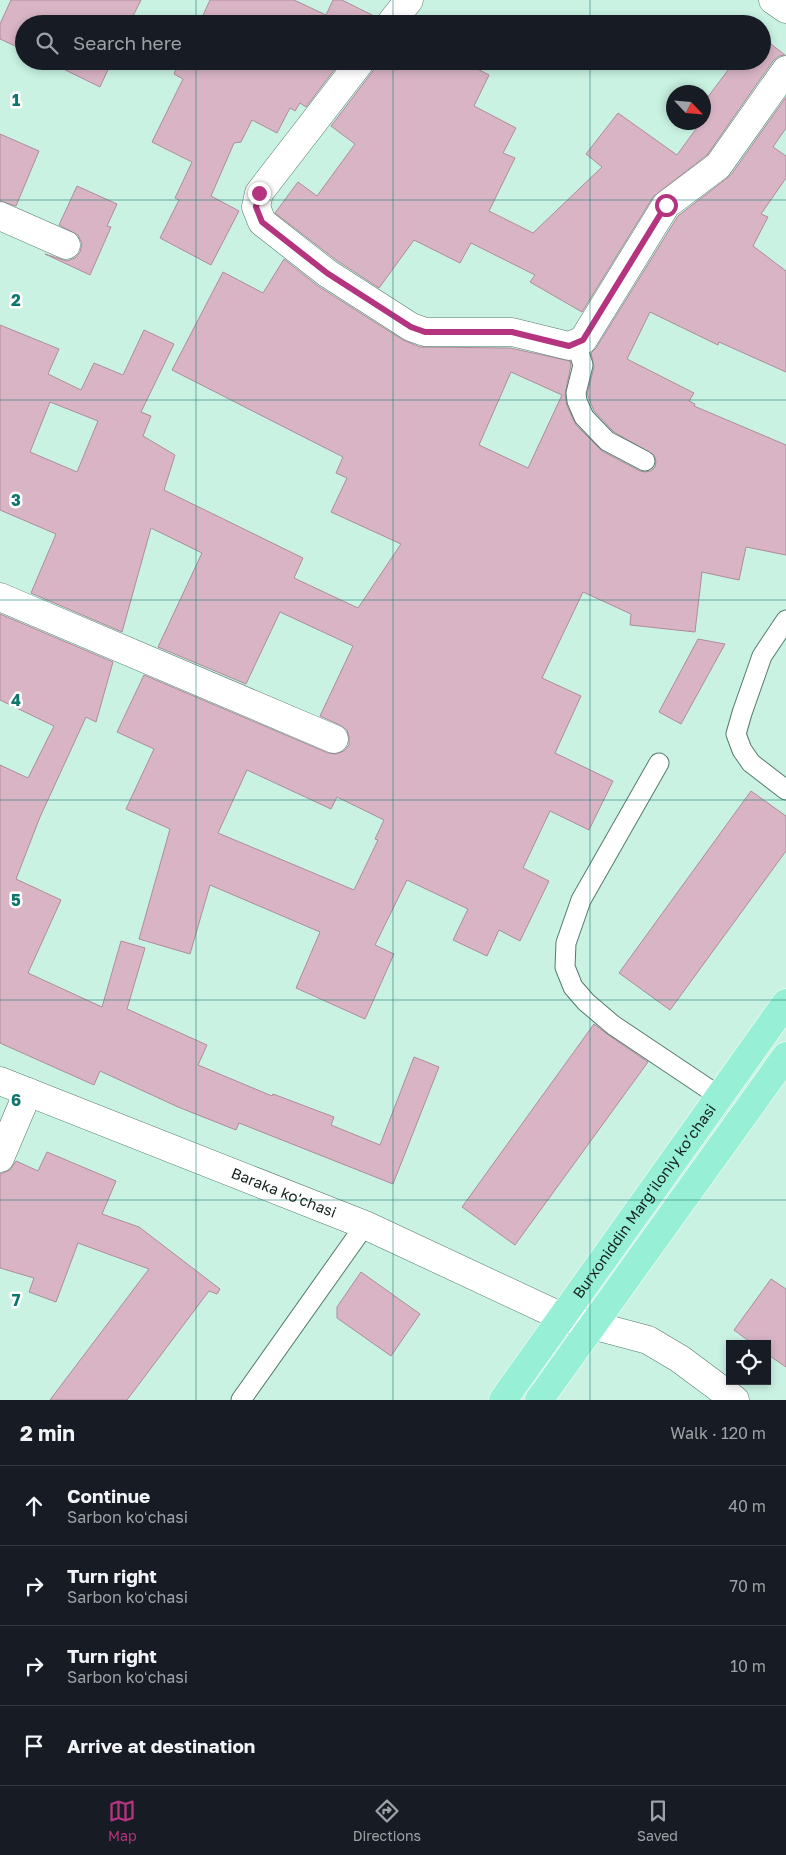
<!DOCTYPE html>
<html lang="en">
<head>
<meta charset="utf-8">
<style>
  body { margin:0; font-family:"Golos Text",sans-serif; background:#242831; color:#f1f3f6 }
  .controls { position:absolute; right:15px; bottom:15px; display:grid; overflow:hidden; border-radius:0px; box-shadow:0 2px 8px #0003 }
  .controls button { width:45px; height:45px; display:grid; place-items:center; padding:0; border:0; border-bottom:1px solid #363941; background:#171b24; color:#f1f3f6; font:25px sans-serif }
  .compass { position:absolute; left:666px; top:85px; width:45px; height:45px; border-radius:50%; background:#171b24; box-shadow:0 2px 8px #0003; rotate:116deg }
  .stop { position:absolute; width:15px; height:15px; margin:-11px; border:4px solid #b4347f; border-radius:50%; background:#fff }
  .stop.end { background:#b4347f; border-color:#fff; box-shadow:0 1px 5px #0008 }
  .list { margin:0; padding:0; list-style:none }
  h2 { display:flex; justify-content:space-between; align-items:center; height:65px; margin:0; padding:0 20px; font-size:21px }
  h2 small { font-size:16px; font-weight:400; color:#9ea1a6 }
  .list li { display:grid; grid-template-columns:32px 1fr auto; gap:15px; align-items:center; box-sizing:border-box; height:80px; padding:0 20px; border-top:1px solid #363941 }
  .list b { display:block; font-size:19px; white-space:nowrap }
  .list p { margin:0; font-size:16px; white-space:nowrap; color:#9ea1a6 }
  .list em { font-size:16px; font-style:normal; color:#9ea1a6 }
  .icon { flex:none; width:28px; height:28px; fill:none; stroke:currentColor; stroke-width:2; stroke-linecap:round; stroke-linejoin:round }
  .map { position:relative; flex:none; width:786px; height:1400px; overflow:hidden }
  .search { position:absolute; background:#171b24; box-shadow:0 2px 8px #0003; left:15px; right:15px; top:15px; height:55px; display:flex; align-items:center; gap:12px; box-sizing:border-box; padding:0 18px; border-radius:28px; color:#9ea1a6; font-size:19px }
  .sheet { height:385px; background:#171b24 }
  nav { display:flex; justify-content:space-around; align-items:center; box-sizing:border-box; height:70px; border-top:1px solid #363941; background:#171b24; font-size:14px; color:#9ea1a6 }
  nav a { display:grid; justify-items:center; gap:2px }
  nav .on { color:#b4347f }
  .map>svg:first-child { display:block }
  .building { fill:#d8b4c5; stroke:#af8c9c; fill-rule:evenodd }
  .lines { fill:none; stroke-linecap:round; stroke-linejoin:round }
  .lane-casing { stroke:#567a6d; stroke-width:21 }
  .street-casing { stroke:#567a6d; stroke-width:29 }
  .primary-casing { stroke:#fff; stroke-width:29 }
  .lane { stroke:#fff; stroke-width:19 }
  .street { stroke:#fff; stroke-width:28 }
  .primary { stroke:#97f0d5; stroke-width:28 }
  .route { stroke:#b4347f; stroke-width:6 }
  .grid { fill:none; stroke:#0f766e; stroke-width:1; stroke-opacity:0.55 }
  .labels { text-anchor:middle; stroke-width:5; stroke-linejoin:round; paint-order:stroke }
  .street-label { font-size:15px; fill:#14231e; stroke:#fff }
  .grid-label { font-size:16px; text-anchor:middle; font-weight:bold; fill:#0f766e; stroke:#fff; stroke-width:5; stroke-linejoin:round; paint-order:stroke }
</style>
</head>
<body>
<div class="map">
<svg width="786" height="1400" viewBox="0 0 786 1400">
  <rect width="100%" height="100%" fill="#c9f2e2"/>
  <g class="building">
    <path d="M 11,0 L 141,0 L 129,24 L 24,24 L 24,50 L 0,39 L 0,24 Z"/>
    <path d="M 210,0 L 294,0 L 326,15 L 333,0 L 342,0 L 376,17 L 375,24 L 199,24 Z"/>
    <path d="M 762,37 L 785,55 L 779,56 L 773,61 L 707,155 L 653,197 L 582,312 L 530,282 L 535,275 L 471,243 L 460,263 L 414,240 L 379,288 L 336,260 L 275,213 L 298,182 L 317,196 L 355,144 L 331,126 L 373,71 L 376,61 L 462,61 L 489,75 L 474,106 L 516,128 L 503,153 L 515,158 L 489,211 L 533,233 L 602,167 L 586,154 L 618,113 L 677,155 L 701,122 L 704,122 L 704,102 L 735,61 L 762,61 Z"/>
    <path d="M 47,61 L 112,61 L 100,87 Z"/>
    <path d="M 180,61 L 341,61 L 306,107 L 300,103 L 295,111 L 290,108 L 277,133 L 252,120 L 241,142 L 234,143 L 211,196 L 239,211 L 211,265 L 160,238 L 179,200 L 175,198 L 192,162 L 152,142 L 183,79 L 174,74 Z"/>
    <path d="M 786,97 L 786,128 L 773,147 L 786,156 L 786,178 L 761,214 L 768,217 L 753,246 L 786,271 L 786,372 L 719,342 L 718,345 L 650,312 L 627,359 L 694,393 L 689,401 L 695,404 L 694,406 L 786,445 L 786,555 L 746,547 L 739,580 L 702,572 L 695,632 L 630,625 L 631,614 L 583,592 L 542,678 L 581,696 L 555,753 L 613,781 L 589,830 L 550,811 L 523,868 L 549,881 L 520,941 L 499,930 L 487,956 L 453,940 L 468,909 L 407,880 L 375,945 L 394,954 L 365,1019 L 296,988 L 320,932 L 210,885 L 190,954 L 139,939 L 170,829 L 126,809 L 154,749 L 117,732 L 144,675 L 328,753 L 336,754 L 344,751 L 349,745 L 349,737 L 347,730 L 340,725 L 320,716 L 353,646 L 280,612 L 246,684 L 158,647 L 202,553 L 151,528 L 122,632 L 31,593 L 56,534 L 0,510 L 0,325 L 59,349 L 48,374 L 81,390 L 94,363 L 123,375 L 144,330 L 174,344 L 141,412 L 151,416 L 143,436 L 175,455 L 164,490 L 303,558 L 294,578 L 358,608 L 401,544 L 331,512 L 347,478 L 336,473 L 343,457 L 172,370 L 223,272 L 263,293 L 284,259 L 318,286 L 403,340 L 420,347 L 510,348 L 570,361 L 571,365 L 565,394 L 567,406 L 576,425 L 602,451 L 640,471 L 645,472 L 651,471 L 655,467 L 656,461 L 654,455 L 614,432 L 594,411 L 587,394 L 594,367 L 591,353 L 596,348 L 678,216 L 731,175 ZM 511,372 L 562,395 L 528,468 L 479,445 ZM 50,402 L 98,421 L 77,472 L 30,452 ZM 247,770 L 331,809 L 337,797 L 384,820 L 375,839 L 378,840 L 354,890 L 218,833 Z"/>
    <path d="M 0,134 L 39,151 L 16,206 L 0,201 Z"/>
    <path d="M 77,186 L 117,204 L 107,226 L 111,227 L 90,275 L 45,254 L 67,261 L 75,258 L 80,252 L 82,244 L 78,235 L 59,225 Z"/>
    <path d="M 0,614 L 113,662 L 96,722 L 86,717 L 40,817 L 16,879 L 61,900 L 28,973 L 102,1007 L 121,941 L 145,948 L 127,1009 L 207,1045 L 198,1065 L 272,1096 L 273,1094 L 334,1117 L 331,1125 L 380,1145 L 414,1057 L 439,1067 L 393,1184 L 239,1123 L 236,1130 L 178,1107 L 100,1071 L 94,1085 L 0,1043 L 0,765 L 28,778 L 54,726 L 0,700 Z"/>
    <path d="M 698,639 L 725,644 L 681,724 L 659,712 Z"/>
    <path d="M 751,791 L 786,816 L 786,851 L 670,1010 L 619,973 Z"/>
    <path d="M 594,1024 L 607,1034 L 648,1062 L 515,1245 L 462,1207 Z"/>
    <path d="M 47,1152 L 116,1181 L 102,1214 L 139,1227 L 220,1289 L 217,1294 L 209,1291 L 127,1400 L 50,1400 L 149,1269 L 78,1243 L 56,1302 L 29,1292 L 34,1278 L 0,1268 L 0,1174 L 10,1170 L 16,1161 L 38,1171 Z"/>
    <path d="M 361,1272 L 420,1314 L 391,1356 L 337,1318 L 337,1307 Z"/>
    <path d="M 771,1279 L 786,1289 L 786,1367 L 767,1354 L 767,1344 L 753,1344 L 734,1330 Z"/>
  </g>
  <g class="lines">
    <defs>
      <g id="lane">
        <path d="M 576,343 L 583,365 L 576,393 L 577,401 L 584,417 L 607,441 L 645,461"/>
        <path d="M 786,620 L 762,656 L 742,713 L 736,734 L 742,750 L 751,763 L 786,790"/>
        <path d="M 659,763 L 581,900 L 566,943 L 565,967 L 573,987 L 586,1002 L 613,1025 L 719,1096"/>
        <path d="M 241,1400 L 365,1225"/>
      </g>
      <g id="street">
        <path d="M 773,0 L 786,9"/>
        <path d="M 390,24 L 409,0"/>
        <path d="M 361,61 L 259,193 L 256,207 L 262,222 L 327,273 L 411,327 L 425,332 L 512,332 L 569,346 L 583,340 L 666,205 L 718,166 L 786,70"/>
        <path d="M 0,216 L 66,245"/>
        <path d="M 0,597 L 334,739"/>
        <path id="s1" d="M 0,1081 L 365,1225 L 562,1317 L 648,1340 L 680,1359 L 735,1400"/>
        <path d="M 0,1158 L 28,1092"/>
      </g>
      <g id="primary">
        <path id="s2" d="M 503,1400 L 786,1003"/>
        <path d="M 539,1400 L 786,1056"/>
      </g>
    </defs>
    <use href="#lane" class="lane-casing"/>
    <use href="#street" class="street-casing"/>
    <use href="#primary" class="primary-casing"/>
    <use href="#lane" class="lane"/>
    <use href="#street" class="street"/>
    <use href="#primary" class="primary"/>
  </g>
  <g class="lines">
    <path class="route" d="M 259,193 L 256,207 L 262,222 L 327,273 L 411,327 L 425,332 L 512,332 L 569,346 L 583,340 L 666,205"/>
  </g>
  <path class="grid" d="M 196,0 L 196,24M 393,0 L 393,24M 590,0 L 590,24M 196,61 L 196,1400M 393,61 L 393,1400M 590,61 L 590,1400M 0,200 L 786,200M 0,400 L 786,400M 0,600 L 786,600M 0,800 L 786,800M 0,1000 L 786,1000M 0,1200 L 786,1200"/>
  <g class="labels">
    <g class="street-label">
      <text dy="5" stroke="none"><textPath href="#s1" startOffset="305">Baraka ko'chasi</textPath></text>
      <text dy="5" stroke="none"><textPath href="#s2" startOffset="244">Burxoniddin Marg’iloniy ko’chasi</textPath></text>
    </g>
  </g>
  <g class="grid-label">
    <text x="16" y="106">1</text>
    <text x="16" y="306">2</text>
    <text x="16" y="506">3</text>
    <text x="16" y="706">4</text>
    <text x="16" y="906">5</text>
    <text x="16" y="1106">6</text>
    <text x="16" y="1306">7</text>
  </g>
</svg>
<div class="controls">
<button><svg class="icon" aria-label="locate" viewBox="0 0 24 24"><circle cx="12" cy="12" r="6"/><path d="M12 2v4M12 18v4M2 12h4M18 12h4"/></svg></button>
</div>
<svg class="compass" viewBox="-18 -18 36 36"><path d="M0-13l5 13h-10z" fill="#e53935"/><path d="M0 13l5-13h-10z" fill="#9ea1a6"/></svg>
<div class="stop" style="left:666px;top:205px"></div>
<div class="stop end" style="left:259px;top:193px"></div>
<div class="search"><svg class="icon" aria-label="search" viewBox="0 0 24 24"><circle cx="10" cy="10" r="6"/><path d="M15 15l6 6"/></svg>Search here</div>
</div>
<section class="sheet">
<h2>2 min<small>Walk · 120 m</small></h2>
<ul class="list">
<li><svg class="icon" aria-label="ahead" viewBox="0 0 24 24"><path d="M12 20V5M6 11l6-6 6 6"/></svg><div><b>Continue</b><p>Sarbon koʻchasi</p></div><em>40 m</em></li>
<li><svg class="icon" aria-label="right" viewBox="0 0 24 24"><path d="M7 20v-9h11M14 6l5 5-5 5"/></svg><div><b>Turn right</b><p>Sarbon koʻchasi</p></div><em>70 m</em></li>
<li><svg class="icon" aria-label="right" viewBox="0 0 24 24"><path d="M7 20v-9h11M14 6l5 5-5 5"/></svg><div><b>Turn right</b><p>Sarbon koʻchasi</p></div><em>10 m</em></li>
<li><svg class="icon" aria-label="arrive" viewBox="0 0 24 24"><path d="M6 21V4h12l-3 4 3 4H6"/></svg><div><b>Arrive at destination</b></div></li>
</ul>
</section>
<nav>
<a class="on"><svg class="icon" aria-label="map" viewBox="0 0 24 24"><path d="M3 6l6-2 6 2 6-2v14l-6 2-6-2-6 2zM9 4v14M15 6v14"/></svg>Map</a>
<a><svg class="icon" aria-label="directions" viewBox="0 0 24 24"><path d="M12 3l9 9-9 9-9-9zM9 14v-3h6M13 9l2 2-2 2"/></svg>Directions</a>
<a><svg class="icon" aria-label="saved" viewBox="0 0 24 24"><path d="M7 4h10v16l-5-4-5 4z"/></svg>Saved</a>
</nav>
</body>
</html>
